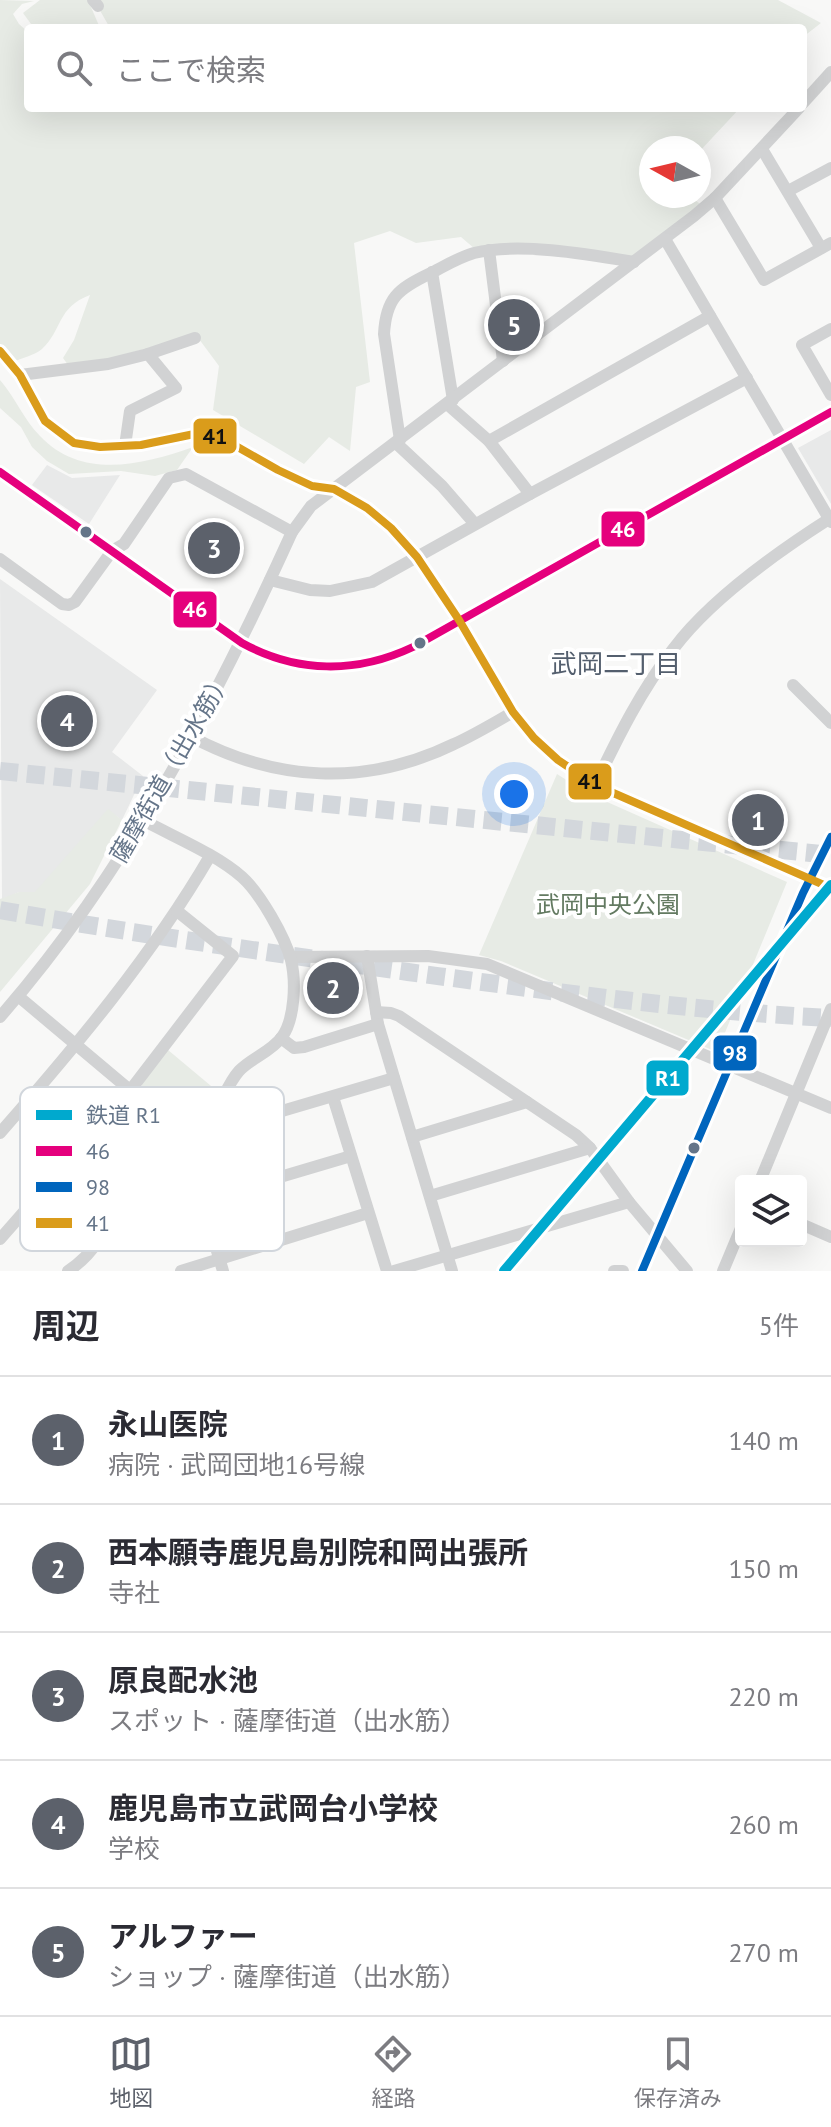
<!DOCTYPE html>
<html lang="ja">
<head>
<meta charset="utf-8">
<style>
  body { margin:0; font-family:"PT Sans","Noto Sans JP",sans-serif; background:#f2f2f3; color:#2b2b33 }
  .controls { position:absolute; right:24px; bottom:24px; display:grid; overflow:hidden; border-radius:8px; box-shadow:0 8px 32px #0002 }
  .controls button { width:72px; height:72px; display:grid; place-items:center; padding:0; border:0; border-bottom:2px solid #e1e1e2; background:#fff; color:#2b2b33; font:40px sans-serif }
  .compass { position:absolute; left:639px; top:136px; width:72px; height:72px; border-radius:50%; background:#fff; box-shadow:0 8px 32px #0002; rotate:278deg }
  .you { position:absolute; left:514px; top:794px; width:28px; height:28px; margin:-20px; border:6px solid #fff; border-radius:50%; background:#1a73e8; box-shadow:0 0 0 12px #1a73e833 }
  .badge { display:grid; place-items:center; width:52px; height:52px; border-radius:50%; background:#5c616b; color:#fff; font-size:26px; font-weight:700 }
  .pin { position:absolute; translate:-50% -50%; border:4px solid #fff; box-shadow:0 2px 8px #0006 }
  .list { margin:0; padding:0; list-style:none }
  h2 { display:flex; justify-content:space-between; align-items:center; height:104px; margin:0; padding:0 32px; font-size:34px }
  h2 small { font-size:26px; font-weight:400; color:#7c7c81 }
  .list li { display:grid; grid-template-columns:52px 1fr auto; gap:24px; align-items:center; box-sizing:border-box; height:128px; padding:0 32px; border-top:2px solid #e1e1e2 }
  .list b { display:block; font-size:30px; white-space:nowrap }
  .list p { margin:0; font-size:26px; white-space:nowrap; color:#7c7c81 }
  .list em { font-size:26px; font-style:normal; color:#7c7c81 }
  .icon { flex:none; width:44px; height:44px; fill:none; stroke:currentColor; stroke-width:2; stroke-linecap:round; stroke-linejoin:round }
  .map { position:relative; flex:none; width:831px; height:1271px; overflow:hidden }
  .search { position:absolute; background:#fff; box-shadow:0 8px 32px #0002; left:24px; right:24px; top:24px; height:88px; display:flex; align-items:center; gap:20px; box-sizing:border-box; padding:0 28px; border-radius:8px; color:#7c7c81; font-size:30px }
  .sheet { height:744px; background:#fff }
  nav { display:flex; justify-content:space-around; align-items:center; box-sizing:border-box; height:112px; border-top:2px solid #e1e1e2; background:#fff; font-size:22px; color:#7c7c81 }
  nav a { display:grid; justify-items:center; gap:4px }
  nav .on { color:#5c616b }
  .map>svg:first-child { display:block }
  .built { fill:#e8e9e9 }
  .green { fill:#e7ebe5 }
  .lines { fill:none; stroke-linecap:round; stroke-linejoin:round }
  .highway-tunnel { stroke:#d3d7dc; stroke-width:18; stroke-dasharray:18 9; stroke-linecap:butt }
  .minor { stroke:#d1d2d3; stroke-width:12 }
  .bus-1-casing { stroke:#fff; stroke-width:14 }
  .bus-2-casing { stroke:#fff; stroke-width:14 }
  .bus-3-casing { stroke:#fff; stroke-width:14 }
  .bus-1 { stroke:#e5007d; stroke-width:8 }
  .bus-2 { stroke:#0065bd; stroke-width:8 }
  .bus-3 { stroke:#da9c1b; stroke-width:8 }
  .rail-1-casing { stroke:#fff; stroke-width:16 }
  .rail-1 { stroke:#00a9ce; stroke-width:10 }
  .bus-dot { fill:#657589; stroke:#fff; stroke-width:3 }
  .labels { text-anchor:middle; stroke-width:8; stroke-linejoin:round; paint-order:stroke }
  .street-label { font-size:24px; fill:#657589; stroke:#fff }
  .park-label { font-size:24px; fill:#637a61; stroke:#fff }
  .neighbourhood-label { font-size:26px; fill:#545f6e; stroke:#fff }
  .key { fill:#fff; stroke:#d1d6dc; stroke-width:2 }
  .key-label { font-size:22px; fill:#657589 }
  .line-badge { stroke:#fff; stroke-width:3 }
  .badge-label { font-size:22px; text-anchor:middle; font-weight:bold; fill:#fff }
  .pale-badge-label { font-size:22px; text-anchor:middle; font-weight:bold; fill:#111 }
</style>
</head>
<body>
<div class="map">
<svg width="831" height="1271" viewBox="0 0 831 1271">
  <rect width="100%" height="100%" fill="#f8f8f7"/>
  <g class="built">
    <path d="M 831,430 L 831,504 L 798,448 Z"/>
    <path d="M 47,465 L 72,478 L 120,475 L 89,524 L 32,485 Z"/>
    <path d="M 0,579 L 157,690 L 112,752 L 143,776 L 122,820 L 108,810 L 35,893 L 19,892 L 2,900 Z"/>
  </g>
  <g class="green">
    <path d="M 0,0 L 34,1 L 22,4 L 13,14 L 19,24 L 28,32 L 28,108 L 740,108 L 699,152 L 699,148 L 651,148 L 651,196 L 690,196 L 700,204 L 633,259 L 475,249 L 461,237 L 416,243 L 390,231 L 354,243 L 370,382 L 356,387 L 350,451 L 329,437 L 304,464 L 213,410 L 219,366 L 196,335 L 71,369 L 63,358 L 74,340 L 90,295 C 57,307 62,331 42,349 C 36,355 20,358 12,363 L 0,352 Z"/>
    <path d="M 40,0 L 88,0 L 100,28 L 34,28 L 23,13 Z"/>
    <path d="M 94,0 L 778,0 L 821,23 L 803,37 L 803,28 L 110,28 Z"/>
    <path d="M 0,380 C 15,397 24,420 40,436 C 81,480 143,465 193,447 L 177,470 L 155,476 L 121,471 L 69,474 L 47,461 L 32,447 L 21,427 L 0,408 Z"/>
    <path d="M 557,774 L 587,793 L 787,882 L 717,1052 L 501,961 L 479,955 Z"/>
    <path d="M 108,809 L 122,820 L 90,884 L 0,992 L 0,899 L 19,892 L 35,892 Z"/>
    <path d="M 168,1050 L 217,1091 L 208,1108 L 189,1124 L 179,1122 L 142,1089 L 142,1083 Z"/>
  </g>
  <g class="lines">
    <g class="highway-tunnel">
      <path d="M 0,771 L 831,855"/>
      <path d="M 0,910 C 136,934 272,953 408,972 C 549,991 690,1011 831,1018"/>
    </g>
    <g class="minor">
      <path d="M 93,0 L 98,6"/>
      <path d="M 803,103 L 831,72"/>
      <path d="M 762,149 L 821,248"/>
      <path d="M 788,191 L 831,168"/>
      <path d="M 715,198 L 764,280 L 831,243"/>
      <path d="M 665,239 L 831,522"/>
      <path d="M 489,250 L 503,361"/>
      <path d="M 432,272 L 453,400"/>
      <path d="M 831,329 L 802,345 L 831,395"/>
      <path d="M 0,351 L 20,375 L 45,421 L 74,443 L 100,447 L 141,445 L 204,432 L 227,441 L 278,470 L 312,486 L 334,489 L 367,508 L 391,528 L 417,557 L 459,620 L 513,712 L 534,738 L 558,760 L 595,785 L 831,888"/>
      <path d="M 20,375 L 108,364 L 148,354 L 195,338"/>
      <path d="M 447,404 L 489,441 L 530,494"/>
      <path d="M 400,440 L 384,334 C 386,298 398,289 429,274 C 443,267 457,258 474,253 C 519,242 587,254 634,262"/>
      <path d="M 489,441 L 710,316"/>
      <path d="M 396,443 L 442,486 L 475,524"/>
      <path d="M 125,446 L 130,411 L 176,388 L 148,354"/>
      <path d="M 0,472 L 242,643 C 297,673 356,674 413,647 L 831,412"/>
      <path d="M 0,559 L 62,604 L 69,605 L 75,602 L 112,551 L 124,544 L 169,478 L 186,474 L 292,532"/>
      <path d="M 270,580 L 310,590 L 330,591 L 372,582 L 530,494 L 747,378"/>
      <path d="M 793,685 L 831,723"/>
      <path d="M 190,736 C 275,782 366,787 454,744 C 474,735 494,723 513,712"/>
      <path d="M 595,785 C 618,737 641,690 674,648 C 710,600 779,551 829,519"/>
      <path d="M 367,956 L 378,1024 L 452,1271"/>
      <path d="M 290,957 L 428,956 L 487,964 L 831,1108"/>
      <path d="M 18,996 L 162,1117 L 186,1148 L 223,1271"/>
      <path d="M 376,1012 L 391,1013 L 399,1016 L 576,1135 L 590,1148 L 629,1202 L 687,1271"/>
      <path d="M 0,1017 C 125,874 214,704 292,532 L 311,506 L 694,216 L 715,198 L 799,108"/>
      <path d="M 281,1038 L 294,1048 L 304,1047 L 378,1024"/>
      <path d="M 333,1097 L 387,1271"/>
      <path d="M 198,1132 L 224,1128 L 394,1078"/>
      <path d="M 0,1133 C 76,1046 151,957 210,856"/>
      <path d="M 412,1137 L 527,1102"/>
      <path d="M 760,1181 L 831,1009"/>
      <path d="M 430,1196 L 590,1148"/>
      <path d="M 202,1200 L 351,1156"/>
      <path d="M 801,1224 L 831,1237"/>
      <path d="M 0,1239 L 129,1092 L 233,956 L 177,911"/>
      <path d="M 68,1271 C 116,1240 110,1191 144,1157 C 160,1142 182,1142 199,1131 C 219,1117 223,1089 239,1071 C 251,1058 271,1052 282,1037 C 295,1019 296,981 291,960 C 285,937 260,893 242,877 C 216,854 174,837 143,820"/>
      <path d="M 181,1271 L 368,1213"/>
      <path d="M 394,1271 L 629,1202"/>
      <path d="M 614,1271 L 623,1271"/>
      <path d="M 642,1271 L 803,893 L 831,837"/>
      <path d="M 723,1271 L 741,1228"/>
    </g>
    <defs>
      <path id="bus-1" d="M 0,472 L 242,643 C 297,673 356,674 413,647 L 831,412"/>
      <path id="bus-2" d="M 642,1271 L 803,893 L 831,837"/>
      <path id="bus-3" d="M 0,351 L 20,375 L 45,421 L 74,443 L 100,447 L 141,445 L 204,432 L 227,441 L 278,470 L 312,486 L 334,489 L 367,508 L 391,528 L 417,557 L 459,620 L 513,712 L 534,738 L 558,760 L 595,785 L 831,888"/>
    </defs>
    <use href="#bus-1" class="bus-1-casing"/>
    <use href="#bus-2" class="bus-2-casing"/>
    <use href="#bus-3" class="bus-3-casing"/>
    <use href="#bus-1" class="bus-1"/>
    <use href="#bus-2" class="bus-2"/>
    <use href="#bus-3" class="bus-3"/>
    <defs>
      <path id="rail-1" d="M 504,1271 L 831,885"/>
    </defs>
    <use href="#rail-1" class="rail-1-casing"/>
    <use href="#rail-1" class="rail-1"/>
  </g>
  <g class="bus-dot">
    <circle cx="86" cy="532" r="7"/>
    <circle cx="420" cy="643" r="7"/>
    <circle cx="694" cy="1148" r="7"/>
  </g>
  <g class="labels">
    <g class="street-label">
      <text transform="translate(171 767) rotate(-60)" y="8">薩摩街道（出水筋）</text>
    </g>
    <g class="park-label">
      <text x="608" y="913">武岡中央公園</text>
    </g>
    <g class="neighbourhood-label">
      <text x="616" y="673">武岡二丁目</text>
    </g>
  </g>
  <rect x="20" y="1087" width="264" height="164" rx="12" class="key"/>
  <rect x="36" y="1110" width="36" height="10" fill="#00a9ce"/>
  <rect x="36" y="1146" width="36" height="10" fill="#e5007d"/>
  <rect x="36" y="1182" width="36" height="10" fill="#0065bd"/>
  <rect x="36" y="1218" width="36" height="10" fill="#da9c1b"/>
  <g class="key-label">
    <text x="86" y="1123">鉄道 R1</text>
    <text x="86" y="1159">46</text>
    <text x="86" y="1195">98</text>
    <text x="86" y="1231">41</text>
  </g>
  <g class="line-badge">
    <rect x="192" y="417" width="46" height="38" rx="8" fill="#da9c1b"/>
    <rect x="600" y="510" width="46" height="38" rx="8" fill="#e5007d"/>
    <rect x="172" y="590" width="46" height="39" rx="8" fill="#e5007d"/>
    <rect x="567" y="762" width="46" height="39" rx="8" fill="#da9c1b"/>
    <rect x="712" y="1034" width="46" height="38" rx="8" fill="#0065bd"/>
    <rect x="645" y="1059" width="45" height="38" rx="8" fill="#00a9ce"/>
  </g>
  <g class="badge-label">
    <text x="623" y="537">46</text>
    <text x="195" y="617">46</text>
    <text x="735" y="1061">98</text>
    <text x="668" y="1086">R1</text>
  </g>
  <g class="pale-badge-label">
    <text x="215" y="444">41</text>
    <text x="590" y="789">41</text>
  </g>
</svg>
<div class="controls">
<button><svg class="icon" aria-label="layers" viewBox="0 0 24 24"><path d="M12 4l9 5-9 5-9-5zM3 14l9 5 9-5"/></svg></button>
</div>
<svg class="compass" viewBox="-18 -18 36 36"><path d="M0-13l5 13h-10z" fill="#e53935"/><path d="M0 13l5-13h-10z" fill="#7c7c81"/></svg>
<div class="you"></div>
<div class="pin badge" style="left:758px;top:820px">1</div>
<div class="pin badge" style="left:333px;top:988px">2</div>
<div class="pin badge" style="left:214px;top:548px">3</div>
<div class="pin badge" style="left:67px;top:721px">4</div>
<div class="pin badge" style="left:514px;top:325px">5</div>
<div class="search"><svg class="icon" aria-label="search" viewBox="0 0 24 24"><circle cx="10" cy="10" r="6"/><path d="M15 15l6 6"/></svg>ここで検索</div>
</div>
<section class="sheet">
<h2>周辺<small>5件</small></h2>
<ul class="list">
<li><span class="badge">1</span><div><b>永山医院</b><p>病院 · 武岡団地16号線</p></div><em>140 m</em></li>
<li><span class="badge">2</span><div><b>西本願寺鹿児島別院和岡出張所</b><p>寺社</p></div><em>150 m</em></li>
<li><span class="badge">3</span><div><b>原良配水池</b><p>スポット · 薩摩街道（出水筋）</p></div><em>220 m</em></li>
<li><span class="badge">4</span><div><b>鹿児島市立武岡台小学校</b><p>学校</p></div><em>260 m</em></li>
<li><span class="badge">5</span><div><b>アルファー</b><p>ショップ · 薩摩街道（出水筋）</p></div><em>270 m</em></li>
</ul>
</section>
<nav>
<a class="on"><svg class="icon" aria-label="map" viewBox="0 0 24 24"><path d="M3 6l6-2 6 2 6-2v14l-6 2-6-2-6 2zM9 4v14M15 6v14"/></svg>地図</a>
<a><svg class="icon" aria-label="directions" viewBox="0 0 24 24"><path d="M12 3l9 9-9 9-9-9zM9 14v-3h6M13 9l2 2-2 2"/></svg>経路</a>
<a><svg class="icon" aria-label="saved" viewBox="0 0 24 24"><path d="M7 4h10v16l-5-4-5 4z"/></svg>保存済み</a>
</nav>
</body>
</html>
